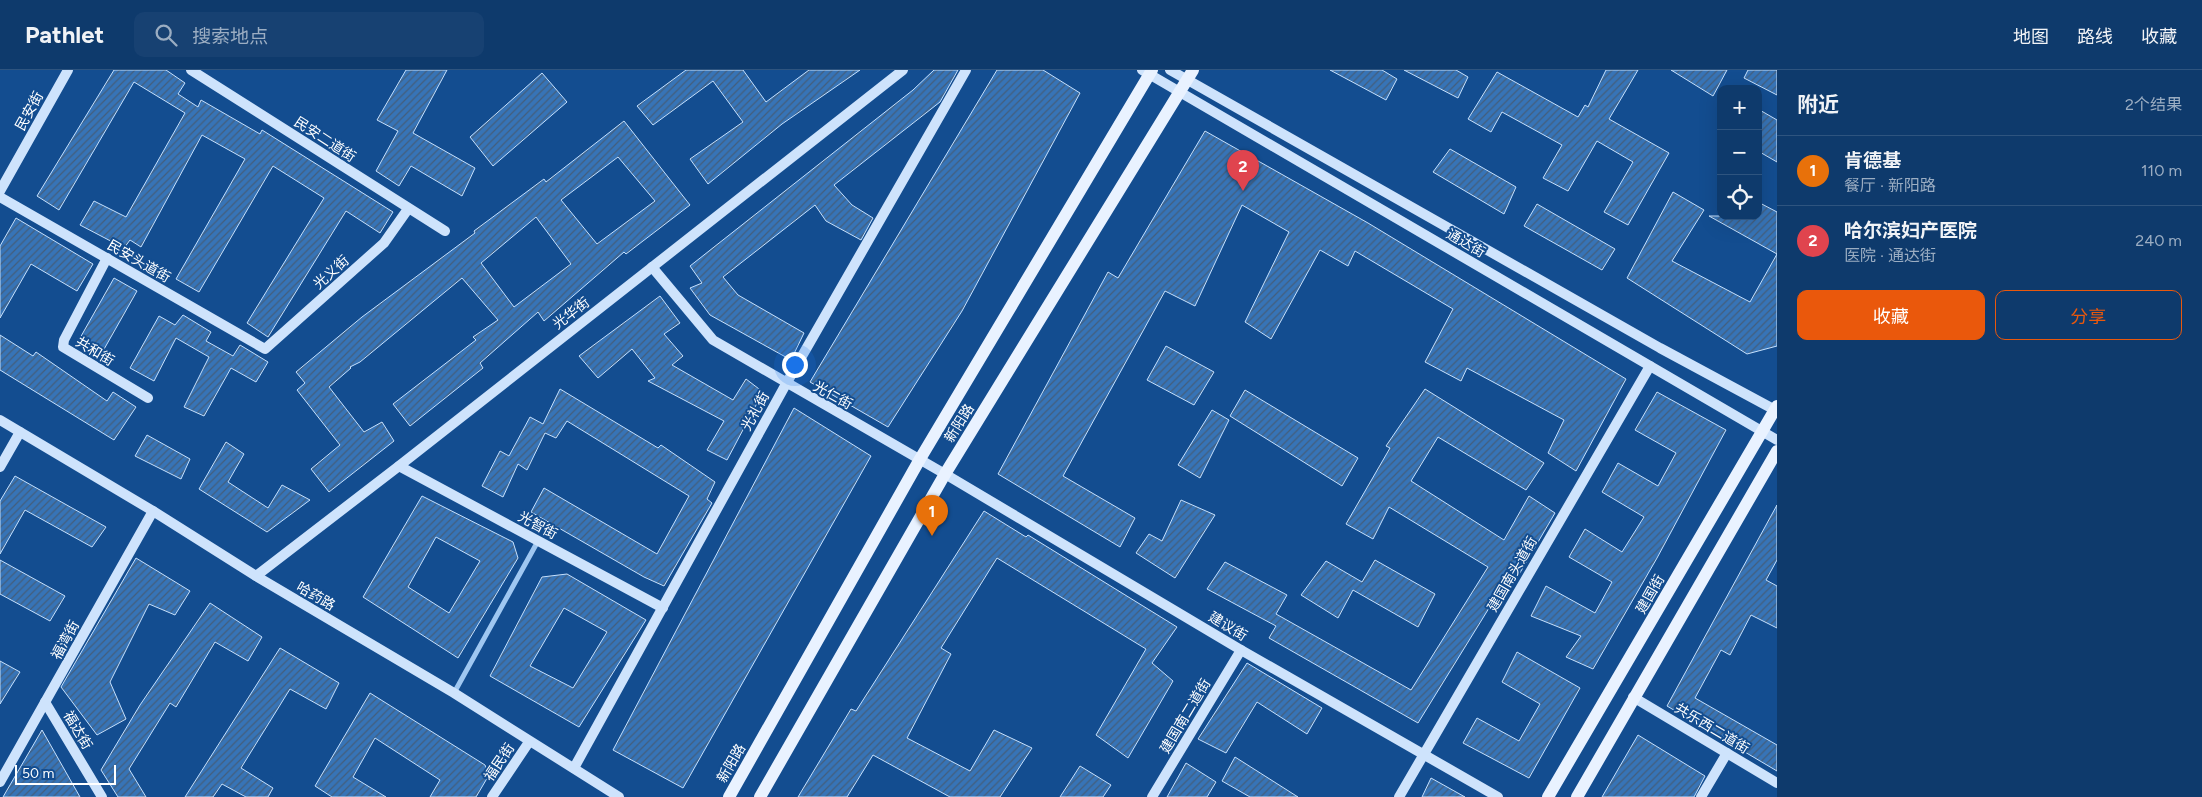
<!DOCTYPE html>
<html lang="zh">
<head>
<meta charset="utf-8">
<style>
  body { margin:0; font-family:Figtree,"Noto Sans SC",sans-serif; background:#174172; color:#f1f3f6 }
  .controls { position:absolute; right:15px; top:15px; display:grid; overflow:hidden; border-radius:10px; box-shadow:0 5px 20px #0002 }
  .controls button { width:45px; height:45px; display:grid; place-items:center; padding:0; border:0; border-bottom:1px solid #2e547f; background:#0e3a6c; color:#f1f3f6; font:25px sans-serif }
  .scale { position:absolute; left:15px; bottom:12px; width:101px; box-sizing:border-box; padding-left:5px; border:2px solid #fff; border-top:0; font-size:14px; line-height:18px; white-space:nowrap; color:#fff; -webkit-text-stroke:4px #134d90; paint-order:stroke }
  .you { position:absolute; left:794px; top:294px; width:18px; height:18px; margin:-12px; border:4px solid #fff; border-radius:50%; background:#1a73e8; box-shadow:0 0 0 8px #1a73e833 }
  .badge { display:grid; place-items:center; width:32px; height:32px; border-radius:50%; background:#ea580c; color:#fff; font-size:16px; font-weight:700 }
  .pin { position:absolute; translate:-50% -41px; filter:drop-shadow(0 1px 2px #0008) }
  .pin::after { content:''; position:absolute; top:26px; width:18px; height:15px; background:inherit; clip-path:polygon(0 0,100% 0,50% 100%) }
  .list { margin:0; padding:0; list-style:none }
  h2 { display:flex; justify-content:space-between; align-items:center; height:65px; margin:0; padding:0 20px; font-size:21px }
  h2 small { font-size:16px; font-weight:400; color:#9badc2 }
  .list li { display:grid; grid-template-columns:32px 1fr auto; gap:15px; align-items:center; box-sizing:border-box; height:70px; padding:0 20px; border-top:1px solid #2e547f }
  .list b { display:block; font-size:19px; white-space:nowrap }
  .list p { margin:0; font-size:16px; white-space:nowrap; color:#9badc2 }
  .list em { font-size:16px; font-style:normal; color:#9badc2 }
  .actions { display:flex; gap:10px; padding:15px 20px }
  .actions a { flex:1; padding:11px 0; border:1px solid #ea580c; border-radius:10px; text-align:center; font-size:18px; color:#ea580c }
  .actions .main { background:#ea580c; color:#fff }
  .icon { flex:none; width:28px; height:28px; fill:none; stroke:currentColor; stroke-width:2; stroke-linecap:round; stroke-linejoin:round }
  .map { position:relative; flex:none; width:1777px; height:727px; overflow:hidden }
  header { display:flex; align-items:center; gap:30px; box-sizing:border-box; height:70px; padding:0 25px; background:#0e3a6c; border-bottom:1px solid #2e547f }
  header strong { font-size:24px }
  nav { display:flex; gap:28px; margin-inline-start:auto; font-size:18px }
  .search { width:350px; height:45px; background:#174172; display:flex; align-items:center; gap:12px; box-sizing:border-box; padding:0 18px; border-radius:10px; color:#9badc2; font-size:19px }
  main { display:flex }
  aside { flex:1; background:#0e3a6c }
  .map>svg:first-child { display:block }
  .building { fill:url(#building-hatch); stroke:#c6e0fc; fill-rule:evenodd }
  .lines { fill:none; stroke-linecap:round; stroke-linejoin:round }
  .street { stroke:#9fc7f1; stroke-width:5 }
  .secondary { stroke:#cee3fc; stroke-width:10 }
  .primary { stroke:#e9f2ff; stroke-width:12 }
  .labels { text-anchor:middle; stroke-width:4; stroke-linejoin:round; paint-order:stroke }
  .street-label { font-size:14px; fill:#fff; stroke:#134d90 }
</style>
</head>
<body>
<header>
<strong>Pathlet</strong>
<div class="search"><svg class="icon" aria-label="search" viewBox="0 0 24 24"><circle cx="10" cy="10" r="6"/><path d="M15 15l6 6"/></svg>搜索地点</div>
<nav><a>地图</a><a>路线</a><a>收藏</a></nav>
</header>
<main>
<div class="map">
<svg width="1777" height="727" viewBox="0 0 1777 727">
  <defs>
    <pattern id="building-hatch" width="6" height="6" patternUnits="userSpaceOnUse" patternTransform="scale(1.25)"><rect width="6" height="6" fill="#3774b7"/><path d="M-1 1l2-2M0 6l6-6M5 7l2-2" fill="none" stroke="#435e7c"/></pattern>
  </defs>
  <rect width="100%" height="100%" fill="#134d90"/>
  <g class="building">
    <path d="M 114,0 L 166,0 L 185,13 L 178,24 L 198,37 L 201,30 L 260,64 L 262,60 L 393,142 L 380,163 L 346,141 L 268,267 L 247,253 L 324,128 L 273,96 L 199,222 L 176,209 L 245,89 L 202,65 L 141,177 L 130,170 L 124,178 L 80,155 L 94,131 L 126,147 L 185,43 L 134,12 L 59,140 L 37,126 Z"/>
    <path d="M 406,0 L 447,0 L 413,63 L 475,98 L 462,126 L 411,96 L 399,116 L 376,101 L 398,61 L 377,50 Z"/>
    <path d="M 686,0 L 743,0 L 766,32 L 809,0 L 860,0 L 782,54 L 708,114 L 690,89 L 743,52 L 713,11 L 653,55 L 637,36 Z"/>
    <path d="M 934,0 L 958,0 L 940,32 L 834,115 L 852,135 L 873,148 L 861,170 L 826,151 L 815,135 L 723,207 L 738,225 L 804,263 L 791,290 L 710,245 L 690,218 L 702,213 L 690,196 L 913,20 Z"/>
    <path d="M 997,0 L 1043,0 L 1080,23 L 962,241 L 888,357 L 810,312 Z"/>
    <path d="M 1330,0 L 1382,0 L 1397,9 L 1386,30 Z"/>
    <path d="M 1404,0 L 1456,0 L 1468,7 L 1458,28 Z"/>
    <path d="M 1606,0 L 1638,0 L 1609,49 L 1669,83 L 1628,155 L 1604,142 L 1633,92 L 1597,71 L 1568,121 L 1543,108 L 1562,75 L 1502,42 L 1491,62 L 1468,49 L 1497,2 L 1578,47 L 1585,35 L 1588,37 Z"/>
    <path d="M 1671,0 L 1727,0 L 1713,26 Z"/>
    <path d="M 1748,0 L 1777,0 L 1777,25 L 1744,8 Z"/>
    <path d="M 542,3 L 567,32 L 493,96 L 470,67 Z"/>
    <path d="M 1758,39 L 1777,50 L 1777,92 L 1758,81 Z"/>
    <path d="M 624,51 L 690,135 L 626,184 L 624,182 L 544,251 L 538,242 L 480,293 L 483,298 L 410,356 L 393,334 L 476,270 L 473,267 L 498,250 L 462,208 L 360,292 L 350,297 L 351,298 L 329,317 L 364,362 L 382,352 L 394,371 L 329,422 L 311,399 L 340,375 L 297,320 L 305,313 L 296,302 L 362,247 L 475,163 L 474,161 L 544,109 L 546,112 ZM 618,87 L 655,131 L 597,174 L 561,130 ZM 536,147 L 571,194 L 514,237 L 481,193 Z"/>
    <path d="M 1205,61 L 1368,153 L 1626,309 L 1576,401 L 1548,383 L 1564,350 L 1467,298 L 1461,311 L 1425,292 L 1453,239 L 1355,181 L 1348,196 L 1320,180 L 1271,269 L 1245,252 L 1289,162 L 1242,135 L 1195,236 L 1165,221 L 1063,406 L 1135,448 L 1120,477 L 998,404 L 1108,202 L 1118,208 Z"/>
    <path d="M 1450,79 L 1516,117 L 1504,144 L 1433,102 Z"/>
    <path d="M 1673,122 L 1704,140 L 1672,191 L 1750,232 L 1777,184 L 1777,276 L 1747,284 L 1627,208 Z"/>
    <path d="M 1758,132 L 1777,142 L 1777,184 L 1709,146 L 1758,146 Z"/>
    <path d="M 1537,134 L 1615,179 L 1602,200 L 1524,156 Z"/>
    <path d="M 16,148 L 93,194 L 77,221 L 31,194 L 0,248 L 0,176 Z"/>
    <path d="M 114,208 L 137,221 L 103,281 L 80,268 Z"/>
    <path d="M 660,226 L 680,253 L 664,264 L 683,286 L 672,295 L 733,330 L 746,309 L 763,322 L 727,390 L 707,380 L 724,351 L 648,311 L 655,308 L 632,279 L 598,308 L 579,286 Z"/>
    <path d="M 183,245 L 211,262 L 206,271 L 233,286 L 240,275 L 268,292 L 256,312 L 231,298 L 204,346 L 184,337 L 209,287 L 176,268 L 154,311 L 130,298 L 159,246 L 175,255 Z"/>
    <path d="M 0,265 L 33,286 L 36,282 L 107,331 L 113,322 L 136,337 L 114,370 L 0,300 Z"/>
    <path d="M 1166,276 L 1214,302 L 1194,335 L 1147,310 Z"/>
    <path d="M 560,319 L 658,378 L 661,375 L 715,412 L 707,429 L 712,433 L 664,516 L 644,507 L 531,442 L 544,418 L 657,484 L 689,426 L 567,351 L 556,368 L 545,363 L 527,400 L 518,394 L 503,427 L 482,416 L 500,381 L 509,386 L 530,347 L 543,354 Z"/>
    <path d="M 1425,319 L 1544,393 L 1526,420 L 1438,367 L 1411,411 L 1504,470 L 1529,426 L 1555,443 L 1514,513 L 1507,509 L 1418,653 L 1269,568 L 1276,556 L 1207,519 L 1225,492 L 1287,525 L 1276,544 L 1411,620 L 1488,497 L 1389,437 L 1373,469 L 1346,454 L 1390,378 L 1386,376 Z"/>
    <path d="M 1245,320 L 1358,388 L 1342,416 L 1230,346 Z"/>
    <path d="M 1657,322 L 1726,360 L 1657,488 L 1593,599 L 1566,587 L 1581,566 L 1531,546 L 1546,516 L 1595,543 L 1612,512 L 1569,487 L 1585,459 L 1622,482 L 1644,447 L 1602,422 L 1618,393 L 1658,416 L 1676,383 L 1635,360 Z"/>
    <path d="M 794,338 L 871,386 L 683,718 L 613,680 Z"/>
    <path d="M 1212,340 L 1229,350 L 1200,408 L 1178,395 Z"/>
    <path d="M 147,365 L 190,389 L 181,409 L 135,386 Z"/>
    <path d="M 226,372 L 244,384 L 228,412 L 268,438 L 282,415 L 310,430 L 267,462 L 199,419 Z"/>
    <path d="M 15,406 L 106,457 L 92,477 L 25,440 L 0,484 L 0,431 Z"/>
    <path d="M 422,426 L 513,472 L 518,488 L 458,588 L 363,527 ZM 436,467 L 480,491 L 449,543 L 408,517 Z"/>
    <path d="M 1181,430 L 1215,445 L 1175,508 L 1136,483 L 1149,464 L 1162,471 Z"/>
    <path d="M 1777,435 L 1777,490 L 1766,510 L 1777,516 L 1777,558 L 1751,545 L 1730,585 L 1721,580 L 1695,628 L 1777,675 L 1777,701 L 1667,636 Z"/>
    <path d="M 984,441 L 1026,467 L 1028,465 L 1177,557 L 1152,593 L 1173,611 L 1128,688 L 1096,665 L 1146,579 L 997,488 L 941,578 L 951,584 L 907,668 L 970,701 L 994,660 L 1032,678 L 1000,727 L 950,727 L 873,685 L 847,727 L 798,727 L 851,639 L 856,641 Z"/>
    <path d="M 136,488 L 190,521 L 175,545 L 149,534 L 110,612 L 126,649 L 97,665 L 61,617 Z"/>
    <path d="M 0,490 L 65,526 L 50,551 L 0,524 Z"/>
    <path d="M 1375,490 L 1435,524 L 1418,557 L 1353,520 L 1338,548 L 1301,525 L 1326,491 L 1362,512 Z"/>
    <path d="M 567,504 L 646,550 L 579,657 L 490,606 L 542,507 ZM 564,538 L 607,562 L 573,618 L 530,596 Z"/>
    <path d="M 210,533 L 262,567 L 248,591 L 215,572 L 176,637 L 170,633 L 129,699 L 146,727 L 118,727 L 101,700 L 140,635 Z"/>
    <path d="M 280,578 L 339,613 L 326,639 L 290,619 L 241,698 L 273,718 L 268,727 L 246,727 L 222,714 L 213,727 L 185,727 Z"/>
    <path d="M 1517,582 L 1580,618 L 1529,708 L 1463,673 L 1477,648 L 1519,671 L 1540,634 L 1502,612 Z"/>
    <path d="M 0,591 L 20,602 L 0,634 Z"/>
    <path d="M 1247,593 L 1322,638 L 1307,664 L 1257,632 L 1226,683 L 1198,669 Z"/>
    <path d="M 370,623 L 485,695 L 489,705 L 476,727 L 430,727 L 440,710 L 375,668 L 353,707 L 386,727 L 332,727 L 315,716 Z"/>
    <path d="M 42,660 L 80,727 L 3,727 Z"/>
    <path d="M 1638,665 L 1705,706 L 1694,727 L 1602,727 Z"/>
    <path d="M 1235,687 L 1298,727 L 1250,727 L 1222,711 Z"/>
    <path d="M 1186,693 L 1216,712 L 1207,727 L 1167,727 Z"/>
    <path d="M 1080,696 L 1111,715 L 1103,727 L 1060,727 Z"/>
    <path d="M 1431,708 L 1465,727 L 1422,727 Z"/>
  </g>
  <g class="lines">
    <path class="street" d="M 454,623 L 538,471"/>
    <g class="secondary">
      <path d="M 191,0 L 445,161"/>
      <path d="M 1142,0 L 1777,370"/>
      <path d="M 1170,0 L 1660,278 L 1777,341"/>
      <path d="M 0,121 L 68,0"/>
      <path d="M 0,127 L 265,279 L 384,173 L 408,139"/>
      <path d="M 107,188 L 64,270 L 63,277 L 148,328"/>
      <path d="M 652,197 L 713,270 L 945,404 L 1241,580 L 1498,727"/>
      <path d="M 0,350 L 153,441 L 256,506 L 454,623 L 619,727"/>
      <path d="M 399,396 L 663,538"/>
      <path d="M 0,397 L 20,362"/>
      <path d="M 256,506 L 399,396 L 903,0"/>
      <path d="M 1633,627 L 1777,713"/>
      <path d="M 45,632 L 102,727"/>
      <path d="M 574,698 L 786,314 L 966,0"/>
      <path d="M 0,712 L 153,441"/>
      <path d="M 492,727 L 529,672"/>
      <path d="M 1152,727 L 1241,580"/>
      <path d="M 1399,727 L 1650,296"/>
      <path d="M 1701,727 L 1727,683"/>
    </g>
    <g class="primary">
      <path d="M 729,727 L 920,389 L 1152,0"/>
      <path d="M 760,727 L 945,404 L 1193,0"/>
      <path d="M 1548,727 L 1777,336"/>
      <path d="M 1577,727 L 1777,381"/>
    </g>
  </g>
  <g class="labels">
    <g class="street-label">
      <text transform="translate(29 41) rotate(-61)" y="5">民安街</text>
      <text transform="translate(325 69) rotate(33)" y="5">民安二道街</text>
      <text transform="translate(1466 173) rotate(30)" y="5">通达街</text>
      <text transform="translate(139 191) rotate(30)" y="5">民安头道街</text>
      <text transform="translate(331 202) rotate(-42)" y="5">光义街</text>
      <text transform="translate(571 243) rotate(-38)" y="5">光华街</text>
      <text transform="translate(95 281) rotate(31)" y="5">共和街</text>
      <text transform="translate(833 325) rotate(29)" y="5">光仁街</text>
      <text transform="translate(755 341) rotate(-61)" y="5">光礼街</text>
      <text transform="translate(959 353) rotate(-58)" y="5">新阳路</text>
      <text transform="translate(538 455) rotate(28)" y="5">光智街</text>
      <text transform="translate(1512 504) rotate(-60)" y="5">建国南头道街</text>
      <text transform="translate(1650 524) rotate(-60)" y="5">建国街</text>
      <text transform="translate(316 526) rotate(30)" y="5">哈药路</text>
      <text transform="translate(1228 556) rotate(31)" y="5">建议街</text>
      <text transform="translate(65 570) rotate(-61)" y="5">福湾街</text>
      <text transform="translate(1185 646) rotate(-59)" y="5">建国南二道街</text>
      <text transform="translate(1712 658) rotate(31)" y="5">共乐西二道街</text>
      <text transform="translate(78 660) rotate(59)" y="5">福达街</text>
      <text transform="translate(499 692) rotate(-56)" y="5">福民街</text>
      <text transform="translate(731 693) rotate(-60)" y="5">新阳路</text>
    </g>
  </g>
</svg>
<div class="controls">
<button>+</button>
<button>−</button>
<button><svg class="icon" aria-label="locate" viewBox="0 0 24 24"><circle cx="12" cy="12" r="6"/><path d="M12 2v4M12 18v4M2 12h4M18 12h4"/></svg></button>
</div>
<div class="scale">50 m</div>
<div class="you"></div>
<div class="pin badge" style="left:932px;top:466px;background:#e8710a">1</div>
<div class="pin badge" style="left:1243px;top:121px;background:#e0444e">2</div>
</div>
<aside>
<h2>附近<small>2个结果</small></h2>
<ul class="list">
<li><span class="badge" style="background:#e8710a">1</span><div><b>肯德基</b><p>餐厅 · 新阳路</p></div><em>110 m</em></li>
<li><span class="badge" style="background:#e0444e">2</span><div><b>哈尔滨妇产医院</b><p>医院 · 通达街</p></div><em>240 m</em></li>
</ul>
<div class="actions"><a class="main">收藏</a><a>分享</a></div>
</aside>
</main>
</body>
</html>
